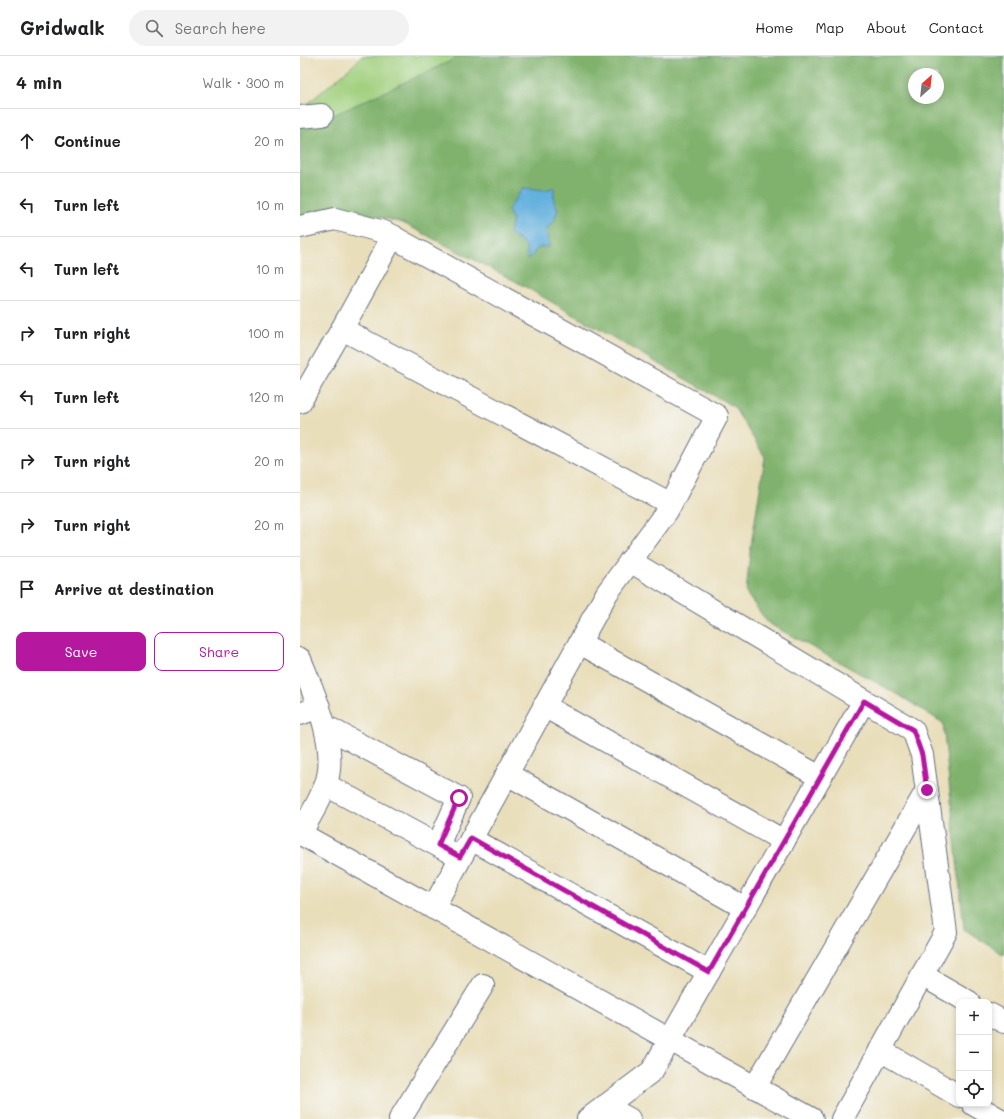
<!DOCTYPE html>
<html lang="en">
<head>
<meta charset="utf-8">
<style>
  body { margin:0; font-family:Mali,sans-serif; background:#f2f2f2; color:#202124 }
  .controls { position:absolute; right:12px; bottom:12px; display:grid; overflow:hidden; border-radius:8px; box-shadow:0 2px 6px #0003 }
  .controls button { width:36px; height:36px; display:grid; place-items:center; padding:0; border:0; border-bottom:1px solid #e0e0e0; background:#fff; color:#202124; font:20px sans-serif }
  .compass { position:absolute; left:608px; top:12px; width:36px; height:36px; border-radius:50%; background:#fff; box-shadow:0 2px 6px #0003; rotate:27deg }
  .stop { position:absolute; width:12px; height:12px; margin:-9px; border:3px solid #b5179e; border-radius:50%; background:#fff }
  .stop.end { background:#b5179e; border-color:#fff; box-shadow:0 1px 4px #0008 }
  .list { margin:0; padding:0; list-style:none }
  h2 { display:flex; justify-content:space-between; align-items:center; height:52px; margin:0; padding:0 16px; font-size:17px }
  h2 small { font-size:13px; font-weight:400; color:#757577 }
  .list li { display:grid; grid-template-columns:26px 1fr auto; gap:12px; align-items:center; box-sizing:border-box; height:64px; padding:0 16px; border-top:1px solid #e0e0e0 }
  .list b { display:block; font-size:15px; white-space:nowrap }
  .list em { font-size:13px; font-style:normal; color:#757577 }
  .actions { display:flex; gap:8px; padding:12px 16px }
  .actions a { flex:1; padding:9px 0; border:1px solid #b5179e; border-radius:8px; text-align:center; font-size:14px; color:#b5179e }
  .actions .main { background:#b5179e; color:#fff }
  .icon { flex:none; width:22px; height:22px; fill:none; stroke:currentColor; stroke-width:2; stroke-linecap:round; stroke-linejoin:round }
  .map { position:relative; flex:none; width:704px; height:1063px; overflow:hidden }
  header { display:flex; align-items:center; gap:24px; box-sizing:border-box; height:56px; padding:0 20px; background:#fff; border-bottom:1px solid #e0e0e0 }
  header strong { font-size:19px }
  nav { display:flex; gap:22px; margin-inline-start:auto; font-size:14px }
  .search { width:280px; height:36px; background:#f2f2f2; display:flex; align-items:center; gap:10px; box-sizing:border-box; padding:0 14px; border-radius:22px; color:#757577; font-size:15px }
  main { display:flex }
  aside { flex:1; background:#fff }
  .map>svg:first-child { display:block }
  .green { fill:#a1d07e; stroke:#5e806e }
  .forest { fill:#80b26d; stroke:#4e7066; fill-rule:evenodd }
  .water { fill:#65b1de; stroke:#40709e }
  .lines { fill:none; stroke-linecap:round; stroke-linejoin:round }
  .minor-casing { stroke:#636c7e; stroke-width:24 }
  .minor { stroke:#fff; stroke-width:22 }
  .route { stroke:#b5179e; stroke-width:5 }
</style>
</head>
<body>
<header>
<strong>Gridwalk</strong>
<div class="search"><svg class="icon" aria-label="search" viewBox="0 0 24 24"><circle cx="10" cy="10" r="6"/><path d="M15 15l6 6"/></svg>Search here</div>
<nav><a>Home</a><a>Map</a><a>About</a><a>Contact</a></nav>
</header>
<main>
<aside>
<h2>4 min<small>Walk · 300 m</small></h2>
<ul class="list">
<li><svg class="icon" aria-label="ahead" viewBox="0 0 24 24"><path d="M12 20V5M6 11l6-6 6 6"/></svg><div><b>Continue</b></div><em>20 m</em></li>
<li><svg class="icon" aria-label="left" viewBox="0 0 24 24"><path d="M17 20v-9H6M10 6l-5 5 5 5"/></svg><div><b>Turn left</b></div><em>10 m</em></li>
<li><svg class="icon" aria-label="left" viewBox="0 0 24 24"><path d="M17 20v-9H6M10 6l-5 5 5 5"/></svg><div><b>Turn left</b></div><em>10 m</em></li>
<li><svg class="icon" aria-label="right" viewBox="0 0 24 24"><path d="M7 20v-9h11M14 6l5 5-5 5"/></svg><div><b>Turn right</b></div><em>100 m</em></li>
<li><svg class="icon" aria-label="left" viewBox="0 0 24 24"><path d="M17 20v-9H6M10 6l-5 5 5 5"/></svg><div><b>Turn left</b></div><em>120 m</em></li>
<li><svg class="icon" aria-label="right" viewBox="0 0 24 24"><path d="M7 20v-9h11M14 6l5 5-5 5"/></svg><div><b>Turn right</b></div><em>20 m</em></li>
<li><svg class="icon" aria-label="right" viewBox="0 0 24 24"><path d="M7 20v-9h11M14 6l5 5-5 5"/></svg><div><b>Turn right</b></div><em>20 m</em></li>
<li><svg class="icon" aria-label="arrive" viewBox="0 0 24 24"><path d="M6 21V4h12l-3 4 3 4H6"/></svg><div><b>Arrive at destination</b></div></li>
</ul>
<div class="actions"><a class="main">Save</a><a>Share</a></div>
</aside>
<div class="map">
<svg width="704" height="1063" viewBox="0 0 704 1063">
  <rect width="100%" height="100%" fill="#f6f6f2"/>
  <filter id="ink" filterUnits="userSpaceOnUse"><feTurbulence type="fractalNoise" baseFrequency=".025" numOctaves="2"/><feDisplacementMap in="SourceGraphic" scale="8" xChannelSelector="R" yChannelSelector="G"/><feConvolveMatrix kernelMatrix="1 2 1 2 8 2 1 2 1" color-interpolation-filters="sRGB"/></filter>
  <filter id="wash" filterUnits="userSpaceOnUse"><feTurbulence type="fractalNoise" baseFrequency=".012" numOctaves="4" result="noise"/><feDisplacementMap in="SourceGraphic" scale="16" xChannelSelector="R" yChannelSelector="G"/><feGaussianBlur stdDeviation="0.9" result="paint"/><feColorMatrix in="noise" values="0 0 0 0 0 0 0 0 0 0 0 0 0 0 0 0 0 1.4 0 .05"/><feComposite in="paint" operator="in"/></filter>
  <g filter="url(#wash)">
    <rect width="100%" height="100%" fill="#e9deba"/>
    <path class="green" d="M 62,0 L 171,0 L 39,63 L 5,50 L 51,11 Z"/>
    <path class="forest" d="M 158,0 L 704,0 L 704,899 L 664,873 L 643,667 L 599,639 L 468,567 L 446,537 L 450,496 L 465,401 L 434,351 L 215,225 L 103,167 L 40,151 L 0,159 L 0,69 L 23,64 L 153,4 ZM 614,18 L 638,18 L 638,42 L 614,42 Z"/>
    <path class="water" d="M 254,131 L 254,145 L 258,153 L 254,165 L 246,173 L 249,191 L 239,191 L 228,204 L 226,190 L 209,177 L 213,165 L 208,154 L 223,132 L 246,134 Z"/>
  </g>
  <g filter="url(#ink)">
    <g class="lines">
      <defs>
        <g id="minor">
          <path d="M 0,61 L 22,59"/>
          <path d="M 0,171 L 35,163 L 84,176 L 417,360 L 367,455 L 307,537 L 133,852"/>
          <path d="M 42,273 L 93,180"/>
          <path d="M 0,346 L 42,273 L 371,448"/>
          <path d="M 330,505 L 613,674 L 622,699 L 646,876 L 542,1063"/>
          <path d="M 280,587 L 520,721"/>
          <path d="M 0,603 C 14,638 40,693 25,730 C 19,747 8,763 0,779"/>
          <path d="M 244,650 L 484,785"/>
          <path d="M 0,658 L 19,651"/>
          <path d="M 25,670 L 159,742 L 138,789"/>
          <path d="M 207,718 L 445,852"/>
          <path d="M 26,729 L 150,796"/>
          <path d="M 1,778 L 512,1063"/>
          <path d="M 171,783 L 409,916"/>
          <path d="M 622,919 L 669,946"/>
          <path d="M 689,958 L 704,966"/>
          <path d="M 580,994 L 659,1040"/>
          <path d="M 455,1031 L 627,734"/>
          <path d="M 673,1048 L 699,1063"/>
          <path d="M 305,1050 L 329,1063"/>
          <path d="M 100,1063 L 183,929"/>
          <path d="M 288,1063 L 352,1015 L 564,645"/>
        </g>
      </defs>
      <use href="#minor" class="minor-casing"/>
      <use href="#minor" class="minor"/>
    </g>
  </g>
  <g class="lines" filter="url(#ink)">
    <path class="route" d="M 159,742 L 138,789 L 160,801 L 171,782 L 409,916 L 564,645 L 613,674 L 622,699 L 627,734"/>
  </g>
</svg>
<div class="controls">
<button>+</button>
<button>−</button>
<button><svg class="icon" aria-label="locate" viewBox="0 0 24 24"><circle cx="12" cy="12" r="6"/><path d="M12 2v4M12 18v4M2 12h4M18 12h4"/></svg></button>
</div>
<svg class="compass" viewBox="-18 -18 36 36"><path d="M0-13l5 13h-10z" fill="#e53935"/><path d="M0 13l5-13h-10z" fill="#757577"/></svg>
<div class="stop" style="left:159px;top:742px"></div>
<div class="stop end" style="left:627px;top:734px"></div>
</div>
</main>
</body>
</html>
